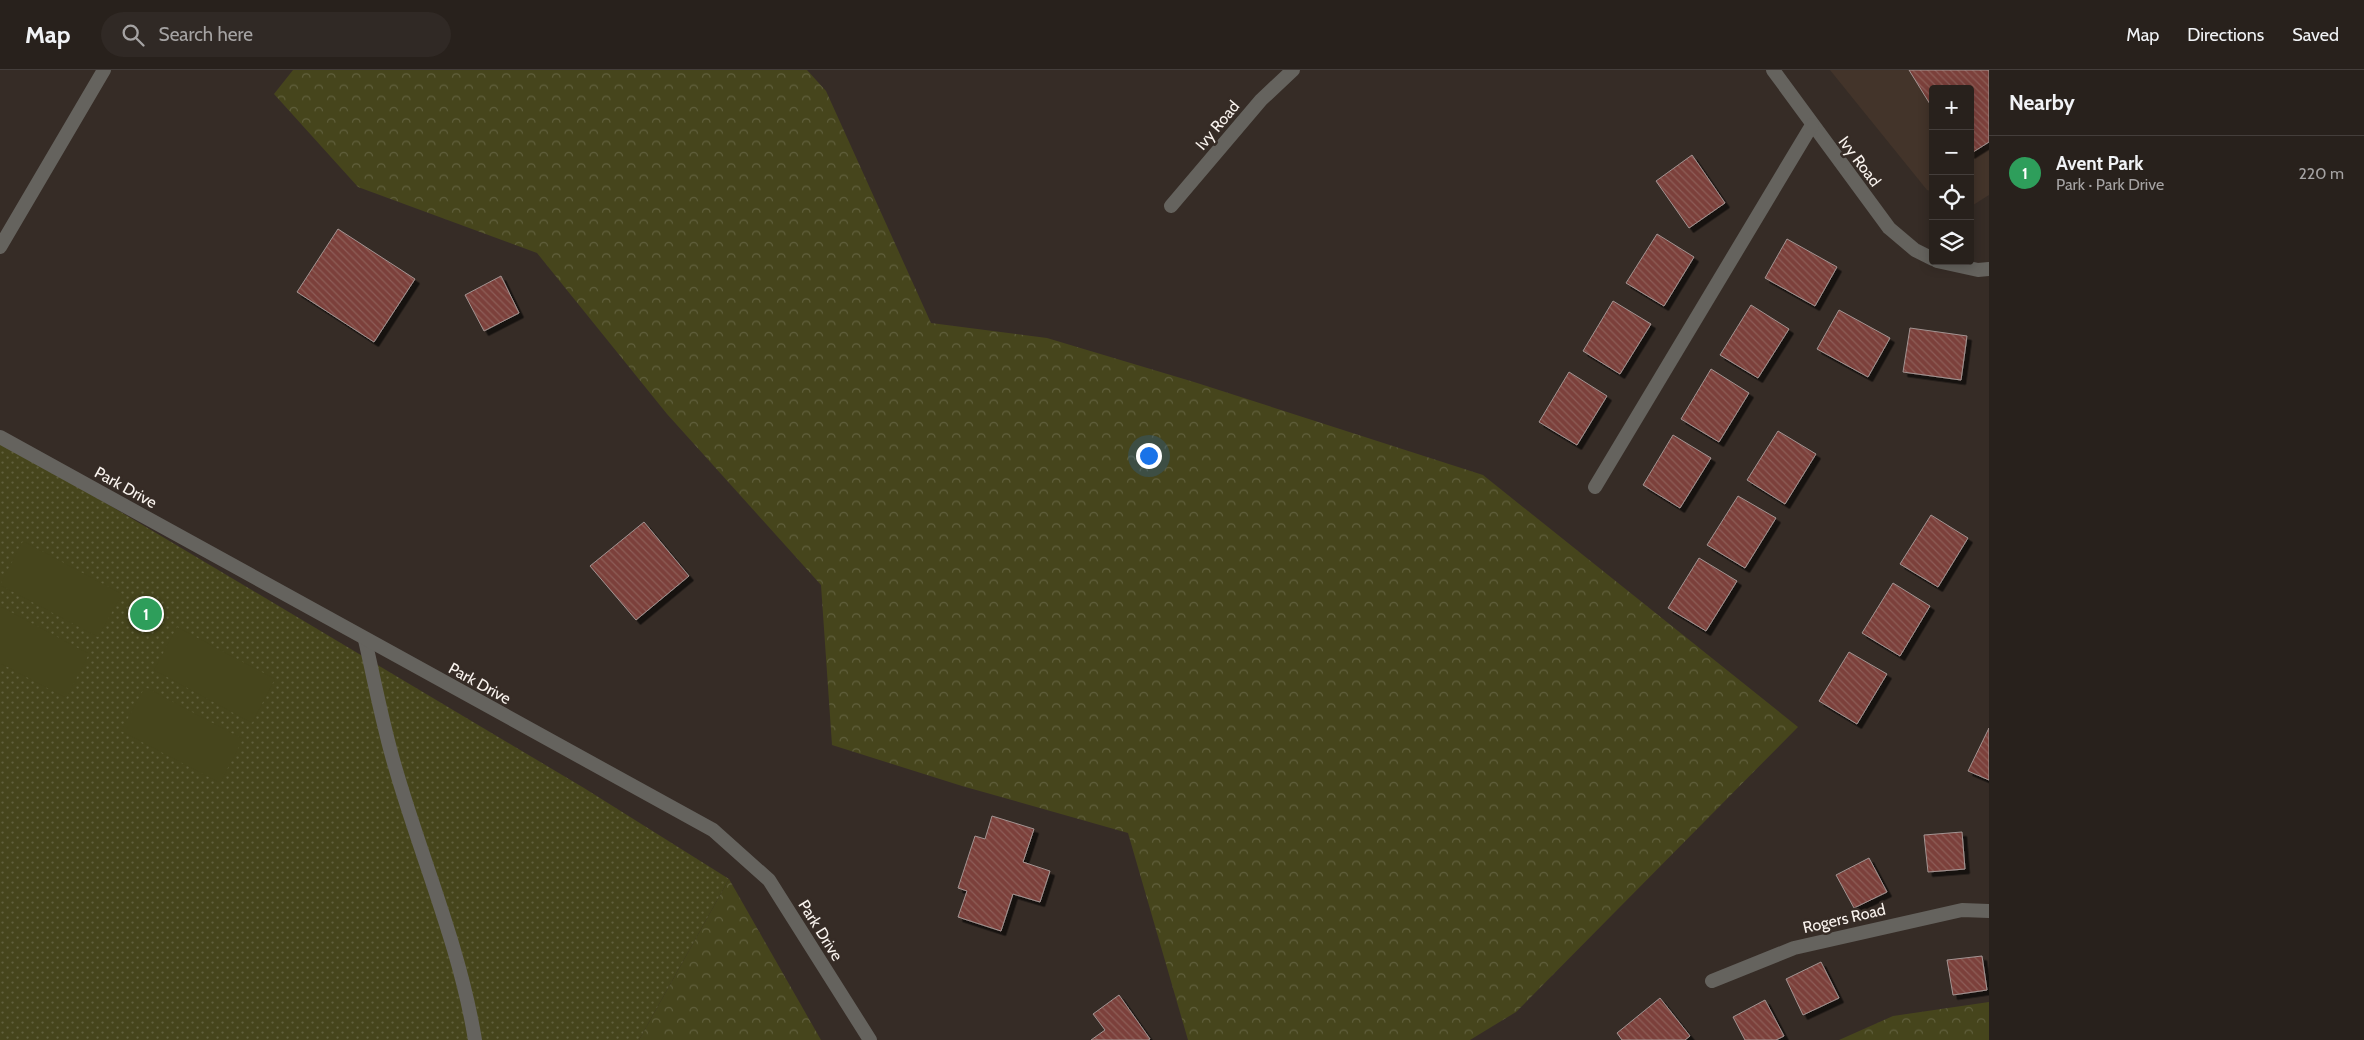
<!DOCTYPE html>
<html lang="en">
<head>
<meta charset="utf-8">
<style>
  body { margin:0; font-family:Cabin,sans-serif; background:#302925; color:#f1f3f6 }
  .controls { position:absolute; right:15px; top:15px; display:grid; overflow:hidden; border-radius:5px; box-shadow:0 2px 12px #0003 }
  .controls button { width:45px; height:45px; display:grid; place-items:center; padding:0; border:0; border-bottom:1px solid #443e3b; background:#28211c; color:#f1f3f6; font:25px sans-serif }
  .you { position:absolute; left:1148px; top:385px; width:18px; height:18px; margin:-12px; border:4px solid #fff; border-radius:50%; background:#1a73e8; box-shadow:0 0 0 8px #1a73e833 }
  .badge { display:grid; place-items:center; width:32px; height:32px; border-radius:50%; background:#a9b0fc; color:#fff; font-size:16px; font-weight:700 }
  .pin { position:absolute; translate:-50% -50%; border:2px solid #fff; box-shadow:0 1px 5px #0006 }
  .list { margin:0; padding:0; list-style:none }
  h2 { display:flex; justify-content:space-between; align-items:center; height:65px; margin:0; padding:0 20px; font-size:21px }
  h2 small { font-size:16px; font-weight:400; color:#a5a3a3 }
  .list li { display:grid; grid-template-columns:32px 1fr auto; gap:15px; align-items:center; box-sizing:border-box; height:75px; padding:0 20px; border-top:1px solid #443e3b }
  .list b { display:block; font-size:19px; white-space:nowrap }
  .list p { margin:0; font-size:16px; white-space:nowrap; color:#a5a3a3 }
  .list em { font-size:16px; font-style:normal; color:#a5a3a3 }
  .icon { flex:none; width:28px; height:28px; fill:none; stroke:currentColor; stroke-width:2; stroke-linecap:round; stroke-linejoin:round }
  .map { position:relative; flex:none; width:1989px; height:970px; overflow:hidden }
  header { display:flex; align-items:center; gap:30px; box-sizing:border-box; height:70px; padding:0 25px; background:#28211c; border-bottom:1px solid #443e3b }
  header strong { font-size:24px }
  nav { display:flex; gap:28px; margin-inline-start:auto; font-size:18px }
  .search { width:350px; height:45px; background:#302925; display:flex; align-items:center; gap:12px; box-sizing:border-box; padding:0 18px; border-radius:28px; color:#a5a3a3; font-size:19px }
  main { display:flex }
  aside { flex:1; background:#28211c }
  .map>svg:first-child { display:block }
  .built { fill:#43342a }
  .forest { fill:url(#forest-crowns) }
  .park { fill:url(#park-dots) }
  .garden { fill:#46451c }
  .building { fill:url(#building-back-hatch); stroke:#a39492; filter:url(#shadow) }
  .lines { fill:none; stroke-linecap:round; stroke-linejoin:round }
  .service { stroke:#65635e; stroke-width:14 }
  .minor { stroke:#65635e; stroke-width:14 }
  .tertiary { stroke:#65635e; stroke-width:14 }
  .labels { text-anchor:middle; stroke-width:5; stroke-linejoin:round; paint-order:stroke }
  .street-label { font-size:16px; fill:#f9f3ee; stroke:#362c26 }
</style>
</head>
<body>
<header>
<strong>Map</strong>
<div class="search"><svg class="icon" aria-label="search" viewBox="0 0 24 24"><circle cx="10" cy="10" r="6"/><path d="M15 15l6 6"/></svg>Search here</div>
<nav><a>Map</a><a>Directions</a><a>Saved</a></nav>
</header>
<main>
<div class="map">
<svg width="1989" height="970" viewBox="0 0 1989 970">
  <defs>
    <pattern id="forest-crowns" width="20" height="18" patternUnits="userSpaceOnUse" patternTransform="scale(1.25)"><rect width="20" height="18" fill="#46451c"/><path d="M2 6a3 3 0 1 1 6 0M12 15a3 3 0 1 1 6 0" fill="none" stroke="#61603d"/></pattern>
    <pattern id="park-dots" width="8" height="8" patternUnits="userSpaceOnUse" patternTransform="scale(1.25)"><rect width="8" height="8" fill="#46451c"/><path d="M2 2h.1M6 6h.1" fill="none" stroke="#61603d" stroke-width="1.8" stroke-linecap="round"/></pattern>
    <pattern id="building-back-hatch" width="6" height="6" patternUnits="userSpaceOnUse" patternTransform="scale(1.25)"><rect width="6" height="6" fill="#7b413b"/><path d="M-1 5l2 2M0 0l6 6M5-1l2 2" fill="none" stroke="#8e5d58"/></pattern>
    <filter id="shadow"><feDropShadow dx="4.5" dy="4.5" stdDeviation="0" flood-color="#0009"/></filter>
  </defs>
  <rect width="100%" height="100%" fill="#362c26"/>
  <path class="built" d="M 1830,0 L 1989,0 L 1989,125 L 1970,137 L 1970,19 L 1933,19 L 1933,122 L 1927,120 Z"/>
  <g class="forest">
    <path d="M 293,0 L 807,0 L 826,21 L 931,253 L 1047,268 L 1194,312 L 1483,405 L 1798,657 L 1516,942 L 1470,970 L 1188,970 L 1128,763 L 962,716 L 832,675 L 821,515 L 667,344 L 537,183 L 358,117 L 274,24 Z"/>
    <path d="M 729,809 L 821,970 L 639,970 Z"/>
    <path d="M 1989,932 L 1989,970 L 1839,970 L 1893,946 Z"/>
  </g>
  <path class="park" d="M 0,370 L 584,718 L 729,809 L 639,970 L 0,970 Z"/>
  <g class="garden">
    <path d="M 23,471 L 122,524 L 98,567 L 0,515 Z"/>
    <path d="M 0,536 L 89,584 L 66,628 L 0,593 Z"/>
    <path d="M 177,557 L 275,609 L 252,653 L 154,600 Z"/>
    <path d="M 145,617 L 243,669 L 220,713 L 121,661 Z"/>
  </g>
  <g class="building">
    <path d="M 1909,0 L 1989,0 L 1989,72 L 1970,84 L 1970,19 L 1933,19 L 1933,39 Z"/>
    <path d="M 1692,85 L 1725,133 L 1689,158 L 1656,111 Z"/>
    <path d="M 338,159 L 415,209 L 374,272 L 297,222 Z"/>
    <path d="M 1657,164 L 1694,187 L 1664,236 L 1626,213 Z"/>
    <path d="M 1787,169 L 1837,197 L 1815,236 L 1765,208 Z"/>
    <path d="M 501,206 L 519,243 L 484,261 L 465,225 Z"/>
    <path d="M 1613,231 L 1651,254 L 1620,304 L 1583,281 Z"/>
    <path d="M 1751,235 L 1789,259 L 1758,308 L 1720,285 Z"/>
    <path d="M 1839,240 L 1890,268 L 1868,307 L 1817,279 Z"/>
    <path d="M 1910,258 L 1967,266 L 1961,310 L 1903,302 Z"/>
    <path d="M 1711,299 L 1749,323 L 1719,372 L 1681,349 Z"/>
    <path d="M 1569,302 L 1607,326 L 1577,375 L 1539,352 Z"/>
    <path d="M 1778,361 L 1816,384 L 1785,434 L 1747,410 Z"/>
    <path d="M 1673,365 L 1711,388 L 1680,438 L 1643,415 Z"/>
    <path d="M 1738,426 L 1776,448 L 1745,498 L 1707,475 Z"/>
    <path d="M 1931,445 L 1968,468 L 1938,517 L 1900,494 Z"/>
    <path d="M 644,452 L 689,506 L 636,550 L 590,496 Z"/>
    <path d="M 1699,488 L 1737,511 L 1706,561 L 1668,538 Z"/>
    <path d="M 1893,513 L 1930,536 L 1900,586 L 1862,563 Z"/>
    <path d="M 1849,582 L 1887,604 L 1857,654 L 1819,631 Z"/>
    <path d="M 1989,658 L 1989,710 L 1968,701 Z"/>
    <path d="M 992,746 L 1034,759 L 1023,792 L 1050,801 L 1040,832 L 1013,824 L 1001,861 L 958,847 L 967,821 L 958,818 L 975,766 L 985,769 Z"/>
    <path d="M 1962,762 L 1965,799 L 1928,802 L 1924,765 Z"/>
    <path d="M 1869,788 L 1887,822 L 1854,838 L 1836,805 Z"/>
    <path d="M 1982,886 L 1987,920 L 1953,925 L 1947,890 Z"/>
    <path d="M 1821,892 L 1839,928 L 1803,945 L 1786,909 Z"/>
    <path d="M 1119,925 L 1150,969 L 1148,970 L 1091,970 L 1105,960 L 1093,944 Z"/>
    <path d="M 1660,928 L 1690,966 L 1685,970 L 1622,970 L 1617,963 Z"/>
    <path d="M 1765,930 L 1784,966 L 1776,970 L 1745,970 L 1733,947 Z"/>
  </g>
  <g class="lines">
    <path class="service" d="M 365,570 C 375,613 383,657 396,700 C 422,790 460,877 475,970"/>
    <g class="minor">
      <path d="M 1773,0 L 1889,158 L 1915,180 L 1933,189"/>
      <path d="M 1171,136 L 1261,30 L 1293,0"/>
      <path d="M 0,177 L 104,0"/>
      <path d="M 1937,191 L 1978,200 L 1989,199"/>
      <path d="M 1595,417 L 1812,55"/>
      <path d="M 1712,911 L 1794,878 L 1962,840 L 1989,841"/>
    </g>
    <path class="tertiary" d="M 0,367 L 713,760 L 769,810 L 870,970"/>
  </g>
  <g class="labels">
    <g class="street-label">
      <text transform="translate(1217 55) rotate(-50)" y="6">Ivy Road</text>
      <text transform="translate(1860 91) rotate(53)" y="6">Ivy Road</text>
      <text transform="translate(126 417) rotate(29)" y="6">Park Drive</text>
      <text transform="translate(480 613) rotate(29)" y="6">Park Drive</text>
      <text transform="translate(1844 848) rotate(-13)" y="6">Rogers Road</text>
      <text transform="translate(821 860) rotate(58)" y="6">Park Drive</text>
    </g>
  </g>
</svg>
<div class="controls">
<button>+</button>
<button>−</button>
<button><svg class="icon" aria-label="locate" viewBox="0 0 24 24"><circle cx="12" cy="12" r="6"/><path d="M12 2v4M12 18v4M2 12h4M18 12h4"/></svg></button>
<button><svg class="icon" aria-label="layers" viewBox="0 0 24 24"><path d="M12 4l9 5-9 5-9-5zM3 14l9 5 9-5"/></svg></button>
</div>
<div class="you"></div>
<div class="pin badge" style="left:146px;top:544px;background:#2e9e5b">1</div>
</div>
<aside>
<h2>Nearby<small></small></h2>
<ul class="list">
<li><span class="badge" style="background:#2e9e5b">1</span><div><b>Avent Park</b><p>Park · Park Drive</p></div><em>220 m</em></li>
</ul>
</aside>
</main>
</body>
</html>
